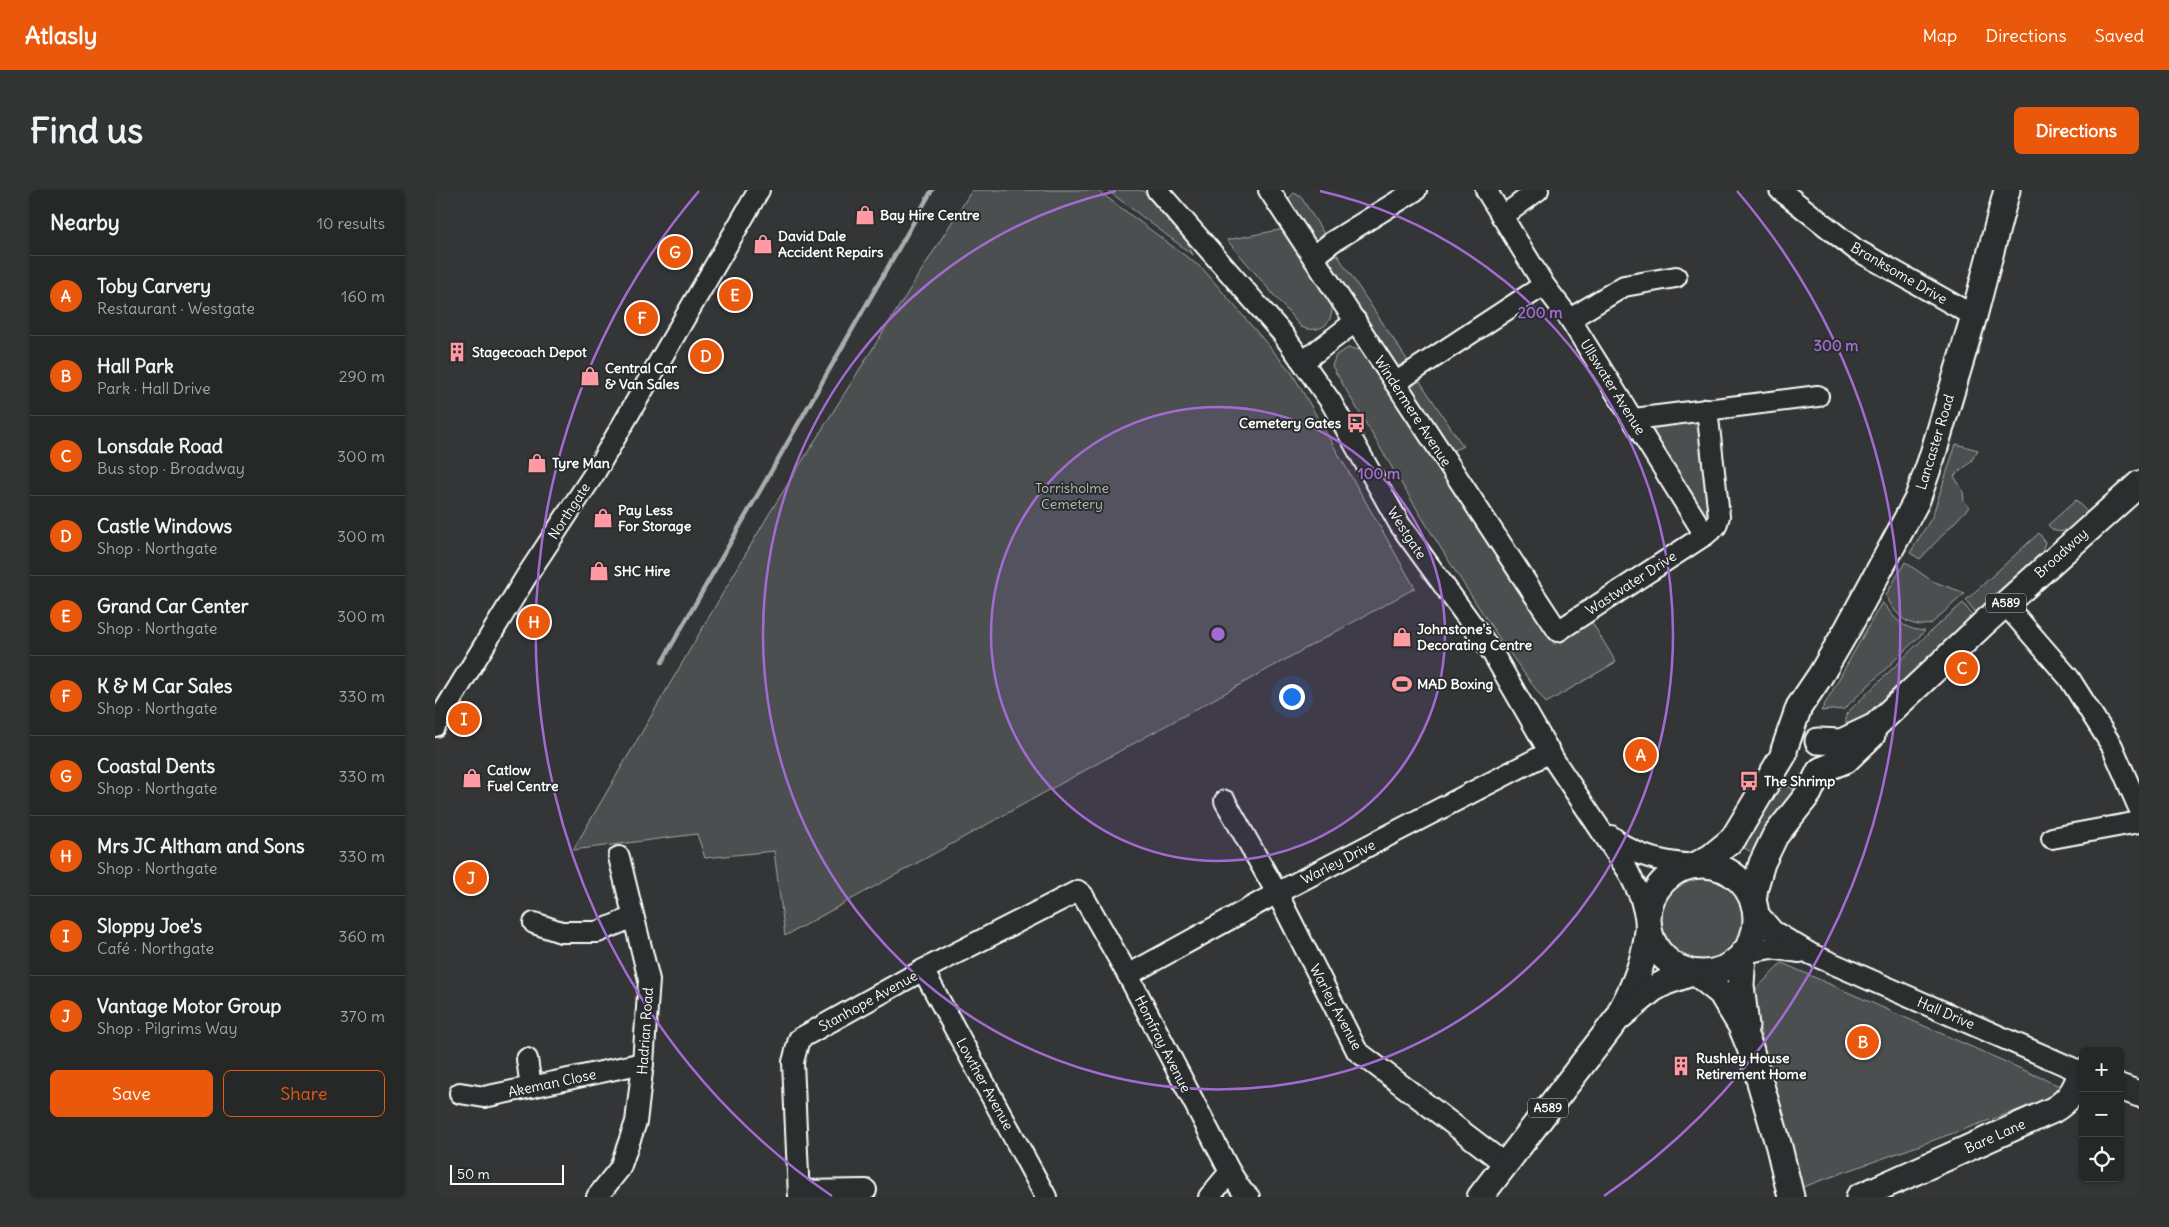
<!DOCTYPE html>
<html lang="en">
<head>
<meta charset="utf-8">
<style>
  body { margin:0; font-family:Delius,sans-serif; background:#323434; color:#f1f3f6 }
  .controls { position:absolute; right:15px; bottom:15px; display:grid; overflow:hidden; border-radius:8px; box-shadow:0 1px 4px #0004 }
  .controls button { width:45px; height:45px; display:grid; place-items:center; padding:0; border:0; border-bottom:1px solid #424445; background:#262828; color:#f1f3f6; font:25px sans-serif }
  .scale { position:absolute; left:15px; bottom:12px; width:114px; box-sizing:border-box; padding-left:5px; border:2px solid #fff; border-top:0; font-size:14px; line-height:18px; white-space:nowrap; color:#fff; -webkit-text-stroke:4px #2a2d2e; paint-order:stroke }
  .you { position:absolute; left:856px; top:506px; width:18px; height:18px; margin:-12px; border:4px solid #fff; border-radius:50%; background:#1a73e8; box-shadow:0 0 0 8px #1a73e833 }
  .badge { display:grid; place-items:center; width:32px; height:32px; border-radius:50%; background:#ea580c; color:#fff; font-size:16px; font-weight:700 }
  .pin { position:absolute; translate:-50% -50%; border:2px solid #fff; box-shadow:0 1px 5px #0006 }
  .list { margin:0; padding:0; list-style:none }
  h2 { display:flex; justify-content:space-between; align-items:center; height:65px; margin:0; padding:0 20px; font-size:21px }
  h2 small { font-size:16px; font-weight:400; color:#a4a6a8 }
  .list li { display:grid; grid-template-columns:32px 1fr auto; gap:15px; align-items:center; box-sizing:border-box; height:80px; padding:0 20px; border-top:1px solid #424445 }
  .list b { display:block; font-size:19px; white-space:nowrap }
  .list p { margin:0; font-size:16px; white-space:nowrap; color:#a4a6a8 }
  .list em { font-size:16px; font-style:normal; color:#a4a6a8 }
  .actions { display:flex; gap:10px; padding:15px 20px }
  .actions a { flex:1; padding:11px 0; border:1px solid #ea580c; border-radius:8px; text-align:center; font-size:18px; color:#ea580c }
  .actions .main { background:#ea580c; color:#fff }
  .icon { flex:none; width:28px; height:28px; fill:none; stroke:currentColor; stroke-width:2; stroke-linecap:round; stroke-linejoin:round }
  .map { position:relative; flex:none; width:1704px; height:1007px; overflow:hidden; border-radius:8px }
  header { display:flex; align-items:center; gap:30px; box-sizing:border-box; height:70px; padding:0 25px; background:#ea580c; color:#fff }
  header strong { font-size:24px }
  nav { display:flex; gap:28px; margin-inline-start:auto; font-size:18px }
  .intro { display:flex; align-items:center; justify-content:space-between; box-sizing:border-box; height:120px; padding:0 30px }
  h1 { margin:0; font-size:35px }
  .button { padding:12px 22px; border-radius:8px; background:#ea580c; color:#fff; font-size:18px; font-weight:700 }
  main { display:flex; gap:30px; padding:0 30px }
  aside { flex:1; background:#262828; border-radius:8px; box-shadow:0 1px 4px #0004 }
  .map>svg:first-child { display:block }
  .green { fill:#4c4f50; stroke:#a6a7a8 }
  .lines { fill:none; stroke-linecap:round; stroke-linejoin:round }
  .stream { stroke:#abacad; stroke-width:4.5 }
  .minor-casing { stroke:#fff; stroke-width:24 }
  .major-casing { stroke:#fff; stroke-width:29 }
  .minor { stroke:#2a2d2e; stroke-width:20 }
  .major { stroke:#2a2d2e; stroke-width:25 }
  .ring { fill:none; stroke:#a36bd2; stroke-width:2.5 }
  .labels { text-anchor:middle; stroke-width:4; stroke-linejoin:round; paint-order:stroke }
  .shield { fill:#2a2d2e; stroke:#bfc0c0; stroke-width:1 }
  .shield-label { font-size:12px; font-weight:bold; fill:#fff }
  .poi-label { font-size:14px; font-weight:bold; fill:#fff; stroke:#2a2d2e; text-anchor:start }
  .street-label { font-size:14px; fill:#fff; stroke:#2a2d2e }
  .park-label { font-size:14px; fill:#b7b9b9; stroke:#2a2d2e }
  .centre { fill:#a36bd2; stroke:#2a2d2e; stroke-width:2.5 }
  .ring-label { font-size:15px; text-anchor:middle; font-weight:bold; fill:#a36bd2; stroke:#2a2d2e; stroke-width:4; stroke-linejoin:round; paint-order:stroke }
</style>
</head>
<body>
<header>
<strong>Atlasly</strong>
<nav><a>Map</a><a>Directions</a><a>Saved</a></nav>
</header>
<div class="intro"><h1>Find us</h1><a class="button">Directions</a></div>
<main>
<aside>
<h2>Nearby<small>10 results</small></h2>
<ul class="list">
<li><span class="badge">A</span><div><b>Toby Carvery</b><p>Restaurant · Westgate</p></div><em>160 m</em></li>
<li><span class="badge">B</span><div><b>Hall Park</b><p>Park · Hall Drive</p></div><em>290 m</em></li>
<li><span class="badge">C</span><div><b>Lonsdale Road</b><p>Bus stop · Broadway</p></div><em>300 m</em></li>
<li><span class="badge">D</span><div><b>Castle Windows</b><p>Shop · Northgate</p></div><em>300 m</em></li>
<li><span class="badge">E</span><div><b>Grand Car Center</b><p>Shop · Northgate</p></div><em>300 m</em></li>
<li><span class="badge">F</span><div><b>K &amp; M Car Sales</b><p>Shop · Northgate</p></div><em>330 m</em></li>
<li><span class="badge">G</span><div><b>Coastal Dents</b><p>Shop · Northgate</p></div><em>330 m</em></li>
<li><span class="badge">H</span><div><b>Mrs JC Altham and Sons</b><p>Shop · Northgate</p></div><em>330 m</em></li>
<li><span class="badge">I</span><div><b>Sloppy Joe's</b><p>Café · Northgate</p></div><em>360 m</em></li>
<li><span class="badge">J</span><div><b>Vantage Motor Group</b><p>Shop · Pilgrims Way</p></div><em>370 m</em></li>
</ul>
<div class="actions"><a class="main">Save</a><a>Share</a></div>
</aside>
<div class="map">
<svg width="1704" height="1007" viewBox="0 0 1704 1007">
  <rect width="100%" height="100%" fill="#333536"/>
  <filter id="ink" filterUnits="userSpaceOnUse"><feTurbulence type="fractalNoise" baseFrequency=".02" numOctaves="2"/><feDisplacementMap in="SourceGraphic" scale="10" xChannelSelector="R" yChannelSelector="G"/><feConvolveMatrix kernelMatrix="1 2 1 2 8 2 1 2 1" color-interpolation-filters="sRGB"/></filter>
  <g filter="url(#ink)">
    <g class="green">
      <path d="M 537,0 L 662,0 L 768,79 L 857,183 L 980,398 L 350,746 L 339,661 L 270,668 L 262,644 L 138,660 L 334,324 Z"/>
      <path d="M 672,0 L 707,0 L 745,37 L 758,65 Z"/>
      <path d="M 859,3 L 866,7 L 888,42 L 888,47 L 884,50 L 878,50 L 853,9 Z"/>
      <path d="M 849,39 L 897,115 C 898,135 885,144 866,137 L 792,50 Z"/>
      <path d="M 901,63 L 973,171 L 962,176 L 955,172 L 895,78 L 895,70 Z"/>
      <path d="M 913,158 L 926,160 L 1119,454 L 1156,431 L 1181,472 L 1111,513 C 1031,407 965,291 897,176 L 901,165 Z"/>
      <path d="M 982,187 L 1028,256 L 1017,261 L 975,199 Z"/>
      <path d="M 1239,230 L 1258,232 L 1266,245 L 1272,322 L 1266,325 L 1217,246 L 1223,235 Z"/>
      <path d="M 1521,254 L 1543,260 L 1535,273 L 1519,286 L 1528,301 L 1529,311 L 1534,317 L 1485,369 L 1475,363 L 1497,327 Z"/>
      <path d="M 1641,310 L 1652,322 C 1641,332 1627,352 1613,335 Z"/>
      <path d="M 1604,343 L 1610,352 L 1607,362 L 1541,423 L 1531,410 Z"/>
      <path d="M 1470,372 L 1497,391 L 1530,403 L 1496,434 C 1473,439 1460,425 1451,405 Z"/>
      <path d="M 1447,412 C 1461,429 1466,439 1490,441 L 1409,519 L 1386,521 Z"/>
      <path d="M 1528,413 L 1538,426 L 1428,531 L 1411,540 L 1411,524 L 1497,440 Z"/>
      <path d="M 1343,589 L 1352,596 L 1363,601 L 1320,664 L 1304,655 Z"/>
      <circle cx="1266" cy="728" r="43"/>
      <path d="M 1347,773 L 1636,901 L 1365,998 L 1316,804 Z"/>
    </g>
    <g class="lines">
      <path class="stream" d="M 227,472 L 497,0"/>
      <defs>
        <g id="minor">
          <path d="M 722,0 L 847,143 L 896,212 L 965,335 L 1057,462 L 1119,570 L 1193,681 L 1205,706 L 1213,737"/>
          <path d="M 834,0 L 1123,441 L 1270,345 L 1281,336 L 1284,326 L 1272,219"/>
          <path d="M 1051,0 L 1109,95 L 1135,129 L 1270,345"/>
          <path d="M 1345,0 L 1420,59 L 1539,126"/>
          <path d="M 1067,27 L 1103,0"/>
          <path d="M 878,67 L 897,52 L 981,0"/>
          <path d="M 1135,129 L 1189,96 L 1241,87"/>
          <path d="M 869,171 L 921,131"/>
          <path d="M 960,193 L 1109,95"/>
          <path d="M 1199,229 L 1383,206"/>
          <path d="M 1570,414 L 1634,488 L 1677,556 L 1704,618"/>
          <path d="M 0,536 L 91,387 L 159,284 L 324,0"/>
          <path d="M 790,611 L 842,703 L 922,861 L 1070,974"/>
          <path d="M 1176,646 C 1200,667 1227,672 1258,675"/>
          <path d="M 1617,648 L 1704,632"/>
          <path d="M 1320,720 L 1338,741 L 1376,764 L 1646,882"/>
          <path d="M 99,733 L 126,742 L 163,742 L 198,727"/>
          <path d="M 1309,763 L 1336,758 L 1365,762"/>
          <path d="M 488,780 L 611,1007"/>
          <path d="M 693,785 L 842,703 L 1115,562"/>
          <path d="M 92,869 L 96,897"/>
          <path d="M 25,903 L 49,907 L 208,873"/>
          <path d="M 364,1001 L 431,1000"/>
          <path d="M 162,1007 L 185,978 L 201,932 L 208,873 L 214,790 L 184,667"/>
          <path d="M 364,1007 L 358,872 L 364,849 L 488,780 L 643,701 L 647,704 L 693,785 L 795,982 L 807,1001 L 814,1007"/>
          <path d="M 774,1007 L 795,982"/>
        </g>
        <g id="major">
          <path d="M 1383,551 L 1406,552 L 1440,536 L 1548,434 L 1704,294"/>
          <path d="M 1349,560 L 1364,517 L 1385,486 L 1413,438 L 1482,310 L 1497,267 L 1539,126 L 1572,0"/>
          <path d="M 1386,580 L 1411,570 L 1437,545"/>
          <circle cx="1267" cy="729" r="54"/>
          <path d="M 1261,675 L 1276,667 L 1298,649 L 1349,564"/>
          <path d="M 1318,712 L 1320,697 L 1327,673 L 1340,646 L 1374,603 L 1384,582"/>
          <path d="M 1308,764 L 1306,795 L 1311,836"/>
          <path d="M 1261,783 L 1286,803 L 1306,836 L 1315,858 L 1344,957 L 1356,1007"/>
          <path d="M 1186,820 C 1200,795 1210,770 1213,741"/>
          <path d="M 1685,897 L 1704,904"/>
          <path d="M 1045,1007 L 1182,829 L 1218,799 L 1231,792 L 1257,783"/>
          <path d="M 1424,1007 L 1618,920 C 1634,911 1641,899 1646,882 L 1648,882"/>
        </g>
      </defs>
      <use href="#minor" class="minor-casing"/>
      <use href="#major" class="major-casing"/>
      <use href="#minor" class="minor"/>
      <use href="#major" class="major"/>
    </g>
  </g>
  <circle cx="783" cy="444" r="227" fill="#a36bd2" fill-opacity=".12"/>
  <g class="ring">
    <circle cx="783" cy="444" r="227"/>
    <path d="M885 1A455 455 0 1 1 681 1"/>
    <path d="M397 1006A682 682 0 0 1 264 1M1302 1A682 682 0 0 1 1169 1006"/>
  </g>
  <defs>
    <symbol id="shop-bare" viewBox="-9 -9 18 18"><path d="M-5-2.5h2.3a2.7 3.5 0 0 1 5.4 0H5L5.5 6h-11ZM-1.5-2.5h3a1.5 2.3 0 0 0-3 0Z" fill="#ff9aa2" stroke="#2a2d2e" stroke-width="2.5" paint-order="stroke"/></symbol>
    <symbol id="building-bare" viewBox="-9 -9 18 18"><path d="M-4-6H4V6H1V3H-1V6H-4ZM-2.5-4.3h1.7v1.8h-1.7ZM.8-4.3h1.7v1.8H.8ZM-2.5-1h1.7V.8h-1.7ZM.8-1h1.7V.8H.8Z" fill="#ff9aa2" stroke="#2a2d2e" stroke-width="2.5" paint-order="stroke"/></symbol>
    <symbol id="bus-bare" viewBox="-9 -9 18 18"><path d="M-5-6H5V4H4V6H2V4H-2V6H-4V4H-5ZM-3.5-4V0h7V-4ZM-3.5 1.2v1.5H-2V1.2ZM2 1.2v1.5H3.5V1.2Z" fill="#ff9aa2" stroke="#2a2d2e" stroke-width="2.5" paint-order="stroke"/></symbol>
    <symbol id="stadium-bare" viewBox="-9 -9 18 18"><path d="M0-5a6.5 5 0 1 0 0 10a6.5 5 0 1 0 0-10ZM-3.5-1.8h7v3.6h-7Z" fill="#ff9aa2" stroke="#2a2d2e" stroke-width="2.5" paint-order="stroke"/></symbol>
  </defs>
  <g fill-rule="evenodd">
    <use href="#shop-bare" x="416" y="11" width="28" height="28"/>
    <use href="#shop-bare" x="314" y="40" width="28" height="28"/>
    <use href="#building-bare" x="8" y="148" width="28" height="28"/>
    <use href="#shop-bare" x="141" y="172" width="28" height="28"/>
    <use href="#bus-bare" x="907" y="219" width="28" height="28"/>
    <use href="#shop-bare" x="88" y="259" width="28" height="28"/>
    <use href="#shop-bare" x="154" y="314" width="28" height="28"/>
    <use href="#shop-bare" x="150" y="367" width="28" height="28"/>
    <use href="#shop-bare" x="953" y="433" width="28" height="28"/>
    <use href="#stadium-bare" x="953" y="480" width="28" height="28"/>
    <use href="#shop-bare" x="23" y="574" width="28" height="28"/>
    <use href="#bus-bare" x="1300" y="577" width="28" height="28"/>
    <use href="#building-bare" x="1232" y="862" width="28" height="28"/>
  </g>
  <g class="labels">
    <g class="shield">
      <rect x="1551" y="403.5" width="40" height="19" rx="4"/>
      <rect x="1093" y="908.5" width="40" height="19" rx="4"/>
    </g>
    <g class="shield-label">
      <text x="1571" y="417">A589</text>
      <text x="1113" y="922">A589</text>
    </g>
    <g class="poi-label">
      <text x="445" y="30">Bay Hire Centre</text>
      <text x="343" y="51">David Dale<tspan x="343" dy="16">Accident Repairs</tspan></text>
      <text x="37" y="167">Stagecoach Depot</text>
      <text x="170" y="183">Central Car<tspan x="170" dy="16">&amp; Van Sales</tspan></text>
      <text x="906" y="238" text-anchor="end">Cemetery Gates</text>
      <text x="117" y="278">Tyre Man</text>
      <text x="183" y="325">Pay Less<tspan x="183" dy="16">For Storage</tspan></text>
      <text x="179" y="386">SHC Hire</text>
      <text x="982" y="444">Johnstone's<tspan x="982" dy="16">Decorating Centre</tspan></text>
      <text x="982" y="499">MAD Boxing</text>
      <text x="52" y="585">Catlow<tspan x="52" dy="16">Fuel Centre</tspan></text>
      <text x="1329" y="596">The Shrimp</text>
      <text x="1261" y="873">Rushley House<tspan x="1261" dy="16">Retirement Home</tspan></text>
    </g>
    <g class="street-label">
      <text transform="translate(1464 83) rotate(30)" y="5">Branksome Drive</text>
      <text transform="translate(1178 197) rotate(58)" y="5">Ullswater Avenue</text>
      <text transform="translate(978 221) rotate(57)" y="5">Windermere Avenue</text>
      <text transform="translate(1500 252) rotate(-73)" y="5">Lancaster Road</text>
      <text transform="translate(134 321) rotate(-57)" y="5">Northgate</text>
      <text transform="translate(972 343) rotate(57)" y="5">Westgate</text>
      <text transform="translate(1626 363) rotate(-42)" y="5">Broadway</text>
      <text transform="translate(1196 393) rotate(-33)" y="5">Wastwater Drive</text>
      <text transform="translate(903 672) rotate(-27)" y="5">Warley Drive</text>
      <text transform="translate(433 811) rotate(-29)" y="5">Stanhope Avenue</text>
      <text transform="translate(901 817) rotate(62)" y="5">Warley Avenue</text>
      <text transform="translate(1511 823) rotate(23)" y="5">Hall Drive</text>
      <text transform="translate(210 841) rotate(-86)" y="5">Hadrian Road</text>
      <text transform="translate(728 854) rotate(63)" y="5">Homfray Avenue</text>
      <text transform="translate(117 893) rotate(-12)" y="5">Akeman Close</text>
      <text transform="translate(550 894) rotate(61)" y="5">Lowther Avenue</text>
      <text transform="translate(1560 946) rotate(-24)" y="5">Bare Lane</text>
    </g>
    <g class="park-label">
      <text x="637" y="303">Torrisholme<tspan x="637" dy="16">Cemetery</tspan></text>
    </g>
  </g>
  <circle cx="783" cy="444" r="8" class="centre"/>
  <g class="ring-label">
    <text x="1105" y="128">200 m</text>
    <text x="1401" y="161">300 m</text>
    <text x="944" y="289">100 m</text>
  </g>
</svg>
<div class="controls">
<button>+</button>
<button>−</button>
<button><svg class="icon" aria-label="locate" viewBox="0 0 24 24"><circle cx="12" cy="12" r="6"/><path d="M12 2v4M12 18v4M2 12h4M18 12h4"/></svg></button>
</div>
<div class="scale">50 m</div>
<div class="you"></div>
<div class="pin badge" style="left:1206px;top:565px">A</div>
<div class="pin badge" style="left:1428px;top:852px">B</div>
<div class="pin badge" style="left:1527px;top:478px">C</div>
<div class="pin badge" style="left:271px;top:166px">D</div>
<div class="pin badge" style="left:300px;top:105px">E</div>
<div class="pin badge" style="left:207px;top:128px">F</div>
<div class="pin badge" style="left:240px;top:62px">G</div>
<div class="pin badge" style="left:99px;top:432px">H</div>
<div class="pin badge" style="left:29px;top:529px">I</div>
<div class="pin badge" style="left:36px;top:688px">J</div>
</div>
</main>
</body>
</html>
